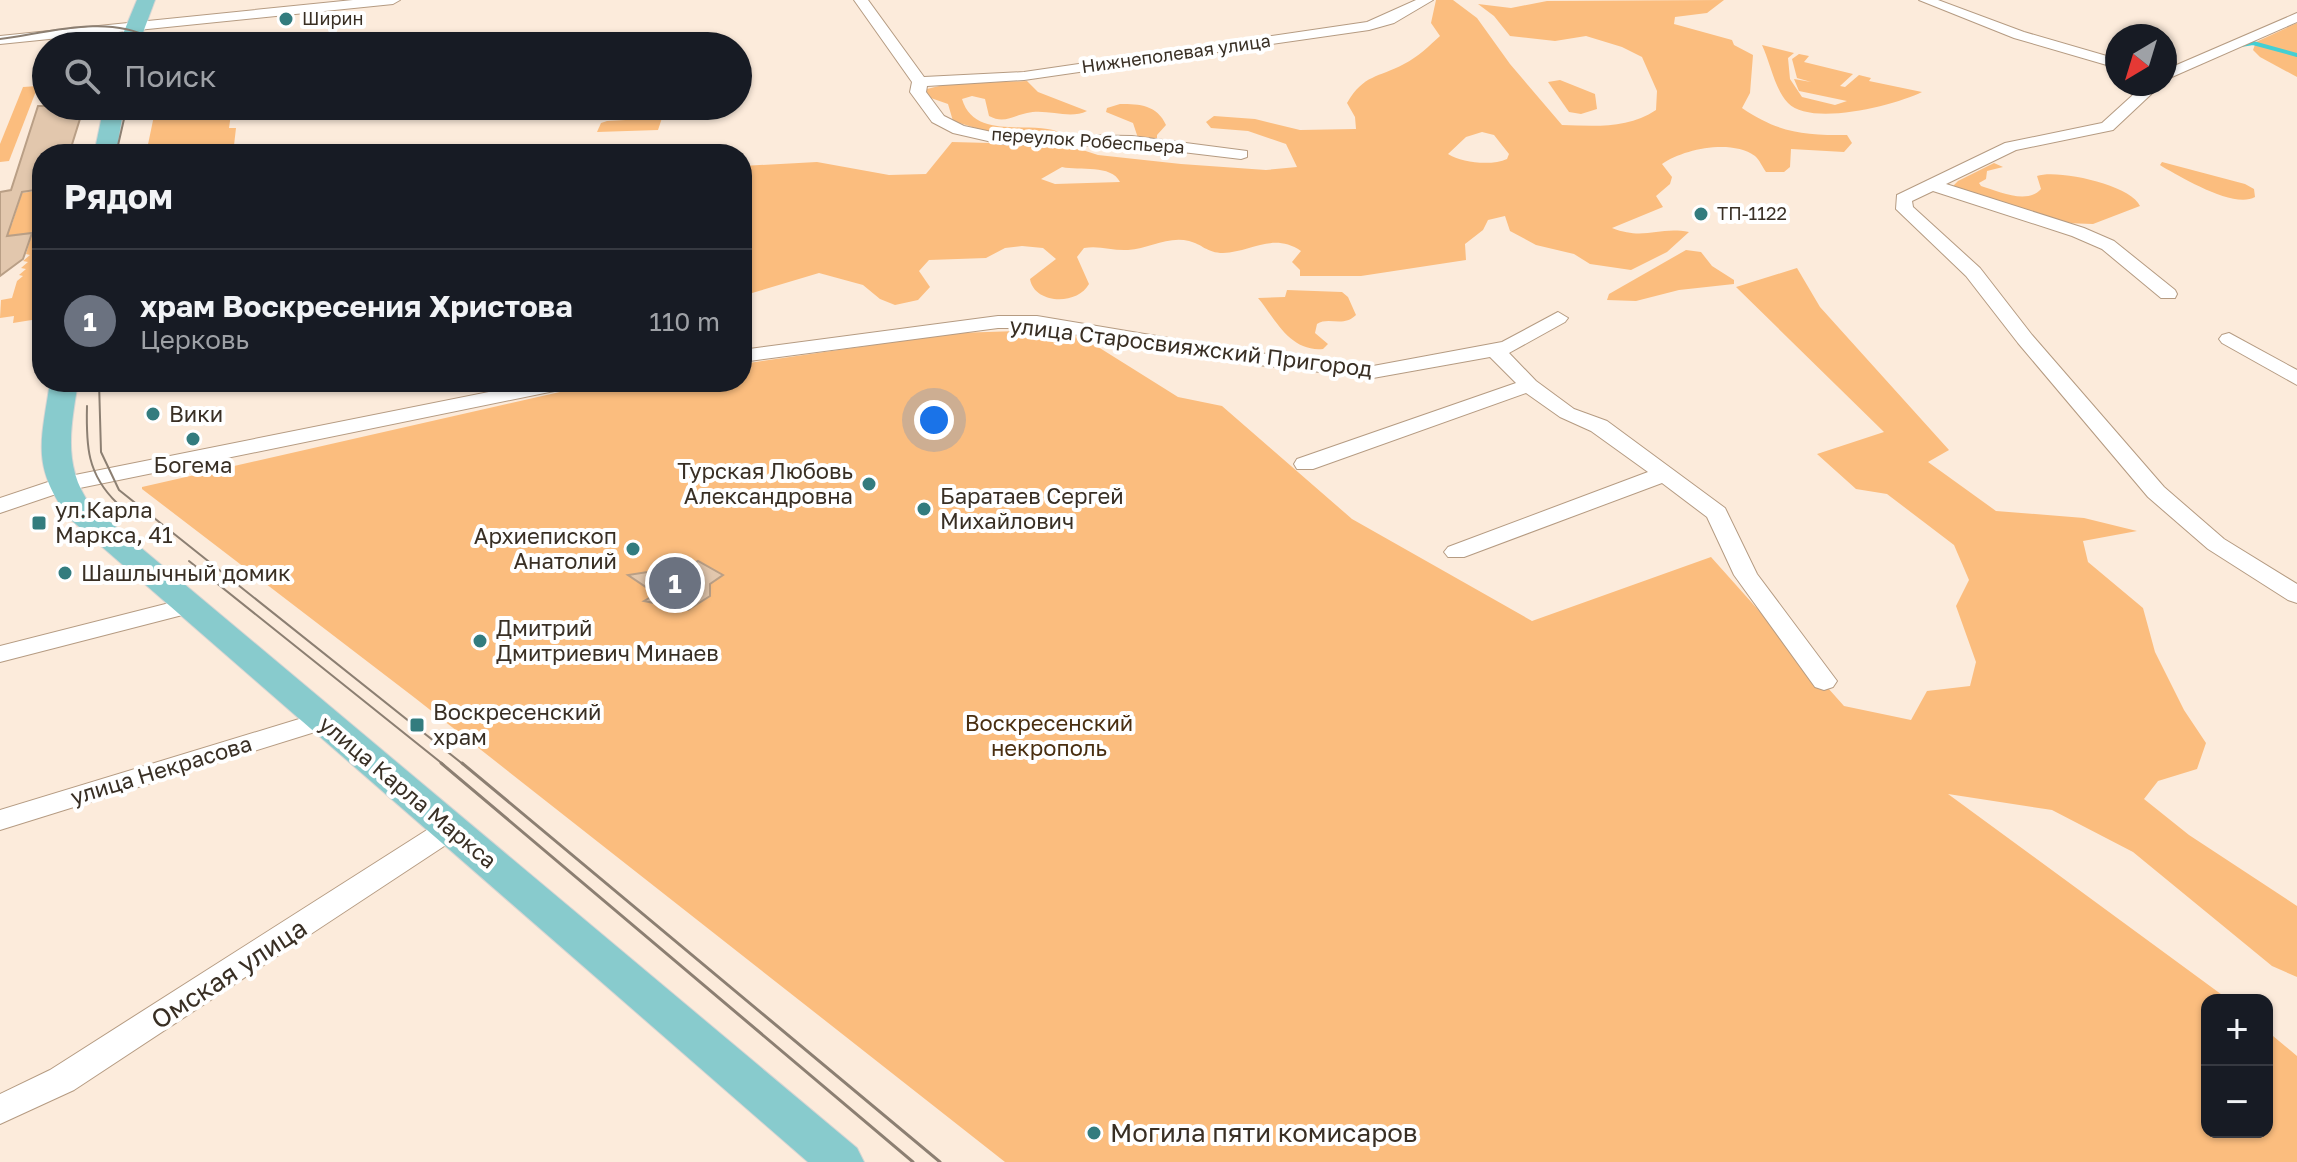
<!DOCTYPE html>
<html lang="ru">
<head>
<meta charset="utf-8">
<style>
  body { margin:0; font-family:"Golos Text",sans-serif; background:#242831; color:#f1f3f6 }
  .controls { position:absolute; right:24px; bottom:24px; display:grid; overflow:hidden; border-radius:16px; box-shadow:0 2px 6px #0004 }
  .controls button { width:72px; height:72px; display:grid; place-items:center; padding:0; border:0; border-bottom:2px solid #363941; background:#171b24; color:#f1f3f6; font:40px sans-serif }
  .compass { position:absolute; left:2105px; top:24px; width:72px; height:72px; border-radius:50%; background:#171b24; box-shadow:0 2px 6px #0004; rotate:218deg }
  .you { position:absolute; left:934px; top:420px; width:28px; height:28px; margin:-20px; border:6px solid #fff; border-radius:50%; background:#1a73e8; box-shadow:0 0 0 12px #1a73e833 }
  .badge { display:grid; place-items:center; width:52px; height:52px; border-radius:50%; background:#337c7e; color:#fff; font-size:26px; font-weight:700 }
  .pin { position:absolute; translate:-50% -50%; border:4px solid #fff; box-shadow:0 2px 8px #0006 }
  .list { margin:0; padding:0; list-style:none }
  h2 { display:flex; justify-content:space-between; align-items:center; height:104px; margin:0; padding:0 32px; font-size:34px }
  h2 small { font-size:26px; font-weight:400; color:#9ea1a6 }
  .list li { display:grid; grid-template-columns:52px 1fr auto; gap:24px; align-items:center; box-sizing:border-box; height:144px; padding:0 32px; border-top:2px solid #363941 }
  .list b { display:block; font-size:30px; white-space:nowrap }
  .list p { margin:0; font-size:26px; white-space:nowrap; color:#9ea1a6 }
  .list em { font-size:26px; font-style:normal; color:#9ea1a6 }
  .icon { flex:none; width:44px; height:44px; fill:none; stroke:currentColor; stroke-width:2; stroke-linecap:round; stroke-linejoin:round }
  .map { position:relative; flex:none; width:2297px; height:1162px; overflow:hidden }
  .search { position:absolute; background:#171b24; box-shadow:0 2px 6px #0004; left:32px; top:32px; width:720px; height:88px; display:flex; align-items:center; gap:20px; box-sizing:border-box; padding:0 28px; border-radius:44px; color:#9ea1a6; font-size:30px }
  .panel { position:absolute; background:#171b24; box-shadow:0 2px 6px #0004; left:32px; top:144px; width:720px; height:248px; border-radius:32px }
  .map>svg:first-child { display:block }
  .green { fill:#fbbd7e; fill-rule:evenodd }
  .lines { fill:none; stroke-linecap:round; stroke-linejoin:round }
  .stream { stroke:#44cfd3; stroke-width:4 }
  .building { fill:#e2c7ad; stroke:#b99f86; stroke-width:2 }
  .minor-casing { stroke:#b59b82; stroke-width:2 }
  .major-casing { stroke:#d7d5d3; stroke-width:2 }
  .minor { fill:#fff; fill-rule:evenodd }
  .major { fill:#88cbcd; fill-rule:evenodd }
  .tram-far1 { stroke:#8c7f72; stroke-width:2 }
  .tram { stroke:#8c7f72; stroke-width:3 }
  .poi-dot { fill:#337c7e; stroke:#fff; stroke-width:3 }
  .labels { text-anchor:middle; stroke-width:8; stroke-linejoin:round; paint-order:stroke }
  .far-poi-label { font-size:18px; fill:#392f24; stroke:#fff; text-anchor:start }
  .far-street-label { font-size:18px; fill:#392f24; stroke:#fff }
  .street-label { font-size:22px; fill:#392f24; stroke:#fff }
  .poi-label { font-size:22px; fill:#392f24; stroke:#fff; text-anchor:start }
  .park-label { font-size:22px; fill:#492e10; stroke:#fff }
  .near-street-label { font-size:26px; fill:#392f24; stroke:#fff }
  .near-poi-label { font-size:26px; fill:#392f24; stroke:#fff; text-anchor:start }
</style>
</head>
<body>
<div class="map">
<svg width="2297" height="1162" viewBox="0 0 2297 1162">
  <rect width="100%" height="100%" fill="#fcebdb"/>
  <g class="green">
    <path d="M 1436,0 L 1453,0 L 1477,18 L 1510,64 L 1562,125 C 1595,126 1628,129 1656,110 L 1657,91 L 1642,57 L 1622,47 L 1586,36 L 1555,41 L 1510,36 L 1494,16 L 1478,4 L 1511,8 L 1547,1 L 1724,0 L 1707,13 L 1675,17 L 1674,24 L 1732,40 L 1734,45 L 1753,55 L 1750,93 L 1742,108 C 1779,133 1803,135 1847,135 L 1852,143 L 1844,152 L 1791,149 L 1790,167 L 1784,172 L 1766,172 C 1763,168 1759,159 1755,156 C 1731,139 1684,149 1662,164 L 1672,177 L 1670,184 L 1656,196 L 1663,207 L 1612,228 C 1645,241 1658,226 1689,232 L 1667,252 L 1631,270 L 1590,264 L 1574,254 L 1536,245 L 1510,231 L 1505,216 L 1488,220 L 1483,230 L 1465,244 L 1466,260 L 1361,276 L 1300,276 L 1300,270 L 1292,262 L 1301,251 C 1273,232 1251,252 1223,253 C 1207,253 1202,244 1189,241 C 1167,236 1149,249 1128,250 C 1113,251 1099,245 1084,248 L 1077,257 L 1089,284 C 1077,306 1034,304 1030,279 L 1056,259 L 1043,248 L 1022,246 L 1005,248 L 986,258 L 929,260 L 919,271 L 930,287 L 918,300 L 895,305 L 880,299 L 863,285 L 819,273 L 742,296 L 742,166 L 817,162 L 889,175 L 926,174 L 952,142 L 1067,145 L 1098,155 L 1181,164 L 1266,170 L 1297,167 L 1286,144 L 1248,131 L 1211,128 L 1206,122 L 1214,116 L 1255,119 L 1300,130 L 1356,129 L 1355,117 L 1347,103 C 1364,74 1378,78 1404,64 C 1418,57 1429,46 1440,36 L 1431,23 ZM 1482,132 L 1494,135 L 1509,154 L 1507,159 C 1492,166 1462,163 1448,154 L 1466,137 ZM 1062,167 C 1080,171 1111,164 1120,182 L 1055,184 L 1041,179 Z"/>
    <path d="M 2297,23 L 2297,77 L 2260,57 L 2253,50 L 2256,42 Z"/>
    <path d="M 1762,45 L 1794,53 L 1788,58 L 1790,79 L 1802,97 L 1835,105 L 1847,101 L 1799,91 L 1794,79 L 1811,82 L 1797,78 L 1792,59 L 1799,54 L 1809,56 L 1804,62 L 1853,74 L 1840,86 L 1845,87 L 1859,75 L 1871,78 L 1869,81 L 1922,92 C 1896,105 1811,127 1788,103 C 1775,90 1770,62 1762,45 Z"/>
    <path d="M 1560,80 L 1595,94 L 1597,109 L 1581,114 L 1569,112 L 1548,82 Z"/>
    <path d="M 1027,81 L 1038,92 L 1087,111 C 1069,120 1047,108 1027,113 C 1012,116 1004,124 989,116 L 985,99 L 972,96 L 962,99 C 975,143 1035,118 1063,134 L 1008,138 L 953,121 L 948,104 L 928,97 L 923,90 L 947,84 Z"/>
    <path d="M 38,86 L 9,161 L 0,162 L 0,144 L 23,87 Z"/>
    <path d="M 1120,104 C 1140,104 1157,105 1166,125 L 1157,135 L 1157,140 L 1138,138 L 1133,123 L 1106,112 L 1107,108 Z"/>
    <path d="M 156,106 L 237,106 L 236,113 L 231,114 L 229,128 L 236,128 L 233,154 L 146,154 Z"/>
    <path d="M 662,118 L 658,130 L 597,132 L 601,123 L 607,121 Z"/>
    <path d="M 2162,162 L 2245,184 L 2254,189 L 2255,197 C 2234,209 2183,178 2163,167 L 2160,165 Z"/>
    <path d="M 1994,163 L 2003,167 L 1987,171 L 1986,179 L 1979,183 L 1981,186 C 1998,191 2027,205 2041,189 L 2037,176 C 2058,169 2131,185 2140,206 L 2093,224 L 2064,223 L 1953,186 L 1958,181 Z"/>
    <path d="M 42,190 L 42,305 L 38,319 L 13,323 L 14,316 L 0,318 L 1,300 L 12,298 L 17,281 L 23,276 L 19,275 L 26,269 L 21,268 L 28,262 L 23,261 L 30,255 L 26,254 L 32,233 L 0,240 L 0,226 L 12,224 L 22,193 Z"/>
    <path d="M 1686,250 L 1701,252 L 1712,266 L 1734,280 L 1734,284 L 1679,290 L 1636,301 L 1607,300 L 1609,294 Z"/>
    <path d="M 1797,268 L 1820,307 L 1949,450 L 1928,462 L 1996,511 L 2084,518 L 2137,531 L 2083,541 L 2088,562 L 2143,608 L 2155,652 L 2184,710 L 2206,743 L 2197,769 L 2158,781 L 2144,799 L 2189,835 L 2297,906 L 2297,977 L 2272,966 L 2133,852 L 2052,810 L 1948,794 L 2229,1000 L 2207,1000 L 2207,1132 L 2267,1132 L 2267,1031 L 2297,1056 L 2297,1162 L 1005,1162 L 415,698 L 142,489 L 142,487 L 573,389 L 617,382 L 742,382 L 742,364 L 956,333 L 1045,330 L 1079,335 L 1178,397 L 1222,406 L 1352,519 L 1532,621 L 1711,557 L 1844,706 L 1911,720 L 1927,691 L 1970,686 L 1976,662 L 1956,606 L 1969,580 L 1954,545 L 1887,494 L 1856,489 L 1817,454 L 1884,432 L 1736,287 Z"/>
    <path d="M 1287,290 L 1342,292 L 1348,297 L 1356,315 C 1343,328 1329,316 1317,324 L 1315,333 L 1328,344 L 1323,349 C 1289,352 1275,318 1258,298 L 1285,297 Z"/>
  </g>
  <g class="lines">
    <path class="stream" d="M 2241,45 L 2253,43 L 2297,55"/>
  </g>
  <g class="building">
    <path d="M 38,106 L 84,106 L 69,154 L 42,154 L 42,189 L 22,192 L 7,236 L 32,233 L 23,259 L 0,276 L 0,192 L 11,190 Z"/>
    <path d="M 677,561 L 688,567 L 698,561 L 723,575 L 710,584 L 710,596 L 688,610 L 644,601 L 656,594 L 628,575 L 654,571 L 667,563 Z"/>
  </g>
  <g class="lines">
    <defs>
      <g id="minor">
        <path d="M 353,0 L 400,0 L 393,4 L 0,44 L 0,36 Z"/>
        <path d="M 854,0 L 868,0 L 924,77 L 1024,72 L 1367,22 L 1416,0 L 1433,0 L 1394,23 L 1369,30 L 1024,80 L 927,86 L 926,92 L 944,116 L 964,126 L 1001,134 L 1132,136 L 1247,151 L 1247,157 L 1241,159 L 1132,146 L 1001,144 L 953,133 L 932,122 L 910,92 L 912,82 Z"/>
        <path d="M 1919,0 L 1938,0 L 2024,32 L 2117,59 L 2117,68 L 2014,38 Z"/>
        <path d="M 2297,13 L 2297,22 L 2165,80 L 2165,70 Z"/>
        <path d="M 2145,84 L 2162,84 L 2113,130 L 2016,150 L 1946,184 L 2084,228 L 2114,241 L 2175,290 L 2177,294 L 2175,298 L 2161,298 L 2102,249 L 2072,236 L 1933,191 L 1912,201 L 1913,207 L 1980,268 L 2032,335 L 2164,487 L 2224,539 L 2297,584 L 2297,603 L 2288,600 L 2208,549 L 2148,497 L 2018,343 L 1966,276 L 1896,209 L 1897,195 L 2005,143 L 2102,123 Z"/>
        <path d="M 1558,312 L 1568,318 L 1565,322 L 1509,353 L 1536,381 L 1574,409 L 1607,421 L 1725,508 L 1757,574 L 1837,681 L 1833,687 L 1824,690 L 1815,687 L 1734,575 L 1707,517 L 1662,483 L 1464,557 L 1448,557 L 1444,552 L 1448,547 L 1648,472 L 1591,431 L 1560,417 L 1526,393 L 1313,469 L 1297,469 L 1294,464 L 1297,459 L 1516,383 L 1490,357 L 1373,378 L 1258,365 L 1037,328 L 998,328 L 742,362 L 742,350 L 998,316 L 1037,316 L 1258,353 L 1373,366 L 1502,342 Z"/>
        <path d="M 2229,333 L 2297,370 L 2297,385 L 2222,343 L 2219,339 L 2222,335 Z"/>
        <path d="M 539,382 L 579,382 L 569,388 L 65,491 L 0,513 L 0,498 L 60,478 Z"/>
        <path d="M 189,598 L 198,601 L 201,606 L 198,611 L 0,662 L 0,646 Z"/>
        <path d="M 322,712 L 331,715 L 335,721 L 331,727 L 0,830 L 0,810 Z"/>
        <path d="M 451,818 L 461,821 L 465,828 L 461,835 L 74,1090 L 0,1124 L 0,1094 L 50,1070 L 441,821 Z"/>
      </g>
      <g id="major">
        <path d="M 137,0 L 155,0 L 138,46 L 118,46 Z"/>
        <path d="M 104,106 L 124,106 L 116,154 L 94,154 Z"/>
        <path d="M 50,382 L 78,382 C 71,427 62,466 91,506 L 857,1148 L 864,1162 L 808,1162 L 69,518 C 31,465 41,443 50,382 Z"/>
      </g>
    </defs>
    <use href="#minor" class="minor-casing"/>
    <use href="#major" class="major-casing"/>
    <use href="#minor" class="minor"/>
    <use href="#major" class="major"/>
    <g class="tram-far1">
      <path d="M 0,39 C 46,33 108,14 150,38 L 149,46"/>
      <path d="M 116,154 L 127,106"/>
      <path d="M 99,382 L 101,452 L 119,490 L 464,765"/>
      <path d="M 87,406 C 86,446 87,474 117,503"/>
      <path d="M 189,561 L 444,765"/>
    </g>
    <g class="tram">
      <path d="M 441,763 L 913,1162"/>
      <path d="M 462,763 L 940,1162"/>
    </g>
  </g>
  <g class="poi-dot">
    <circle cx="286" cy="19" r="8"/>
    <circle cx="1701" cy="214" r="8"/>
    <circle cx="153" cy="414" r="8"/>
    <circle cx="193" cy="439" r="8"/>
    <circle cx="869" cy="484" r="8"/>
    <circle cx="924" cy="509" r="8"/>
    <rect x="31" y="515" width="16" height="16" rx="4"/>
    <circle cx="633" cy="549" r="8"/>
    <circle cx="65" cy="573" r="8"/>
    <circle cx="480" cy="641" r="8"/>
    <rect x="409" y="717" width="16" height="16" rx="4"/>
    <circle cx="1094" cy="1133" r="8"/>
  </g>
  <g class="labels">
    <g class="far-poi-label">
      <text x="302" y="25">Ширин</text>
      <text x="1717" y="220">ТП-1122</text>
    </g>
    <g class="far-street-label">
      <text transform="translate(1176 54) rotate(-8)" y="6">Нижнеполевая улица</text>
      <text transform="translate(1088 141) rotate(4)" y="6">переулок Робеспьера</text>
    </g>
    <g class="street-label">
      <text transform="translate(1191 347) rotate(7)" y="8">улица Старосвияжский Пригород</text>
      <text transform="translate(161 770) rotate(-17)" y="8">улица Некрасова</text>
      <text transform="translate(408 792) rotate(40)" y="8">улица Карла Маркса</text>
    </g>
    <g class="poi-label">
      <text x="169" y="422">Вики</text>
      <text x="193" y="473" text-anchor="middle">Богема</text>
      <text x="853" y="479" text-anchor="end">Турская Любовь<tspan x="853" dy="25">Александровна</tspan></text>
      <text x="940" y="504">Баратаев Сергей<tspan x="940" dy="25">Михайлович</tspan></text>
      <text x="55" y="518">ул.Карла<tspan x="55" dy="25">Маркса, 41</tspan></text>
      <text x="617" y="544" text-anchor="end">Архиепископ<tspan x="617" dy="25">Анатолий</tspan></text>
      <text x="81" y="581">Шашлычный домик</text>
      <text x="496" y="636">Дмитрий<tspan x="496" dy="25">Дмитриевич Минаев</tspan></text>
      <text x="433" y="720">Воскресенский<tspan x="433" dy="25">храм</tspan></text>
    </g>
    <g class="park-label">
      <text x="1049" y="731">Воскресенский<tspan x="1049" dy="25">некрополь</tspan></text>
    </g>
    <g class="near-street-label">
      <text transform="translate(229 974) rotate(-33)" y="9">Омская улица</text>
    </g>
    <g class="near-poi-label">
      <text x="1110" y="1142">Могила пяти комисаров</text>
    </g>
  </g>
</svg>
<div class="controls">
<button>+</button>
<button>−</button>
</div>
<svg class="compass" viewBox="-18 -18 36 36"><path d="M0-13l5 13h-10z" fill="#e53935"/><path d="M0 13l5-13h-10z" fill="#9ea1a6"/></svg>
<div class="you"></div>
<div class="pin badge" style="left:675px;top:583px;background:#6b7280">1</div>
<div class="search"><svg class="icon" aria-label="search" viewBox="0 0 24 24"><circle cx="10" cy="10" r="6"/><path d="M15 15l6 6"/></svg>Поиск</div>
<section class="panel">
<h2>Рядом<small></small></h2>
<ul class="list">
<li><span class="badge" style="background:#6b7280">1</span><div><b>храм Воскресения Христова</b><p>Церковь</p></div><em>110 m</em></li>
</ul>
</section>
</div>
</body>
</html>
